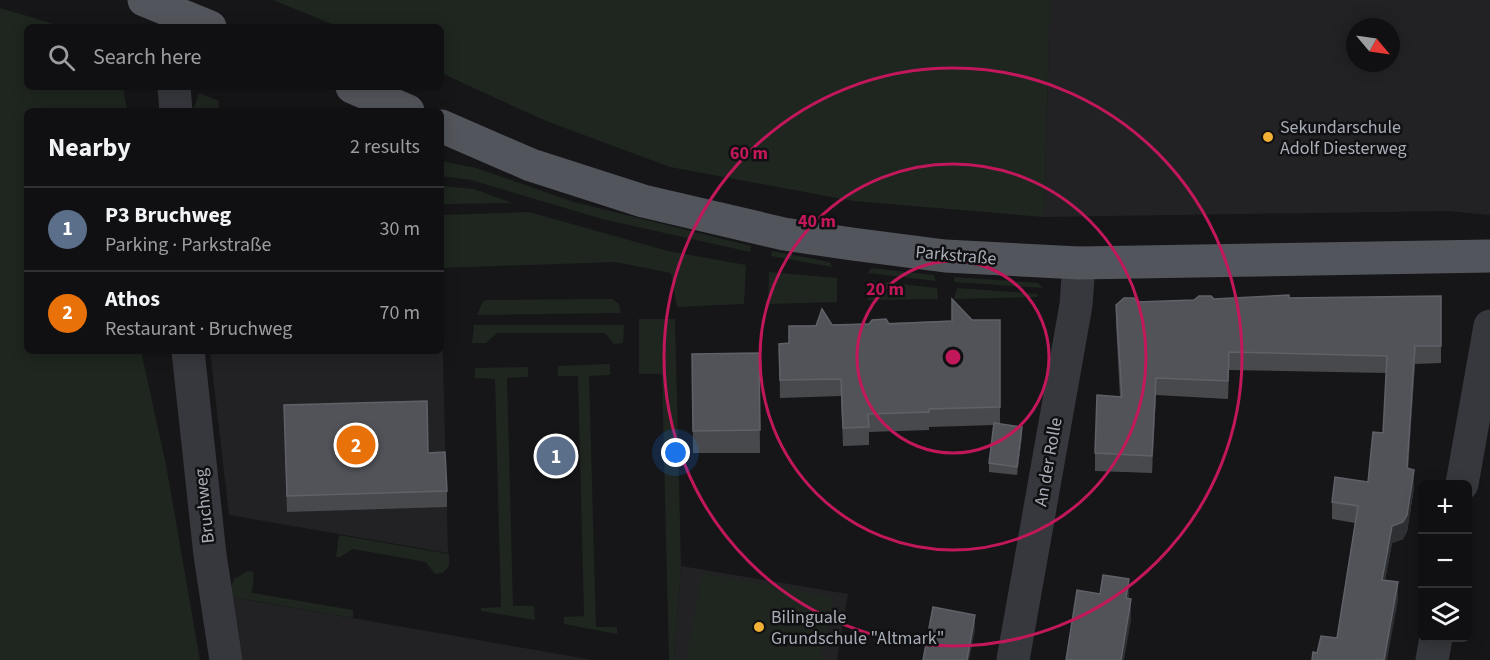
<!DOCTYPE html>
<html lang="en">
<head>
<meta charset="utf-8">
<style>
  body { margin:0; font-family:"Source Sans 3",sans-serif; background:#19191b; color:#f1f3f6 }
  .controls { position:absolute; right:18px; bottom:18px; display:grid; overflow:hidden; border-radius:9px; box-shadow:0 3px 15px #0003 }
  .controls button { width:54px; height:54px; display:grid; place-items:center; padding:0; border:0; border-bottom:2px solid #303032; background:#101012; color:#f1f3f6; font:30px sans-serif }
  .compass { position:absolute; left:1346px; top:18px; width:54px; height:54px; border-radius:50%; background:#101012; box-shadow:0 3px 15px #0003; rotate:119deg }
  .you { position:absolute; left:676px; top:453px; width:21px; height:21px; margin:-15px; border:4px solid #fff; border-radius:50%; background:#1a73e8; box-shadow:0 0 0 9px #1a73e833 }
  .badge { display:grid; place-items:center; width:39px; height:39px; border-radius:50%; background:#0b8043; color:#fff; font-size:20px; font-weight:700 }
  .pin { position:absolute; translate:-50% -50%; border:3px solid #fff; box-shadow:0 2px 6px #0006 }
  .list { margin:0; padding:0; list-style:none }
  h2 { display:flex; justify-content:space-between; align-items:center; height:78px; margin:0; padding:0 24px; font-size:26px }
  h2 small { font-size:20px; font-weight:400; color:#9c9d9f }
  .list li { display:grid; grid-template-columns:39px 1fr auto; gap:18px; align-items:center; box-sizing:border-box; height:84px; padding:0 24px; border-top:2px solid #303032 }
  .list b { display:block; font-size:22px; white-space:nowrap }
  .list p { margin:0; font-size:20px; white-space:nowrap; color:#9c9d9f }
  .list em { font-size:20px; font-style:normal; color:#9c9d9f }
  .icon { flex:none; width:33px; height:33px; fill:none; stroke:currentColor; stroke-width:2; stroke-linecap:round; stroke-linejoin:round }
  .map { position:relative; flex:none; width:1490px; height:660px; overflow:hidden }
  .search { position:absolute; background:#101012; box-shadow:0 3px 15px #0003; left:24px; top:24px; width:420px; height:66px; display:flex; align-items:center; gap:15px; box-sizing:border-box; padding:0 21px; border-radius:9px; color:#9c9d9f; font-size:22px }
  .panel { position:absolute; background:#101012; box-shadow:0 3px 15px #0003; left:24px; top:108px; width:420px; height:246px; border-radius:9px }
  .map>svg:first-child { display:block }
  .built { fill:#222225; fill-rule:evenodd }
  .green { fill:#1e261f }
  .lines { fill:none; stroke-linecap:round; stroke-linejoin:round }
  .minor { stroke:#37383d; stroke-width:33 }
  .major { stroke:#53555c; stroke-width:33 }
  .wall { fill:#47494d }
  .shaded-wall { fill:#2f3033 }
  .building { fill:#525359; stroke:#5f6168; stroke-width:1.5 }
  .ring { fill:none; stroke:#c2185b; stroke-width:3 }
  .poi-dot { fill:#f2b134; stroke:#111113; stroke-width:2 }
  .labels { text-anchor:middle; stroke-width:5; stroke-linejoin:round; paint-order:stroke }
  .poi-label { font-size:18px; fill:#a8adb8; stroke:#111113; text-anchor:start }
  .street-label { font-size:18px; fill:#a8adb8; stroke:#111113 }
  .centre { fill:#c2185b; stroke:#111113; stroke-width:3 }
  .ring-label { font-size:18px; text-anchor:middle; font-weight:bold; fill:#c2185b; stroke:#111113; stroke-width:5; stroke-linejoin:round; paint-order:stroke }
</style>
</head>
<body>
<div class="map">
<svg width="1490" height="660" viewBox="0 0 1490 660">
  <rect width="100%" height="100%" fill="#161618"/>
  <g class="built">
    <path d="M 1050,0 L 1490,0 L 1490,215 L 1448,211 L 1044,217 ZM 1355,27 L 1391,27 L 1391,63 L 1355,63 Z"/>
    <path d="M 442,323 L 448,553 L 229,515 L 210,351 L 441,351 Z"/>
    <path d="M 681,566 L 848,594 L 837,660 L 674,660 Z"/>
    <path d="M 233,597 L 254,601 L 593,660 L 243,660 Z"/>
  </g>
  <g class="green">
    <path d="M 273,0 L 1050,0 L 1044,217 L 853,201 L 670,167 L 546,121 L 441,73 L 441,27 L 339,27 Z"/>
    <path d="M 0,8 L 64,27 L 27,27 L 27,87 L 123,87 L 127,111 L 27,111 L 27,351 L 141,351 L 166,465 L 200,660 L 0,660 Z"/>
    <path d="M 199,93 L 219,101 L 218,111 L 193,111 Z"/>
    <path d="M 441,161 L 476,168 L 574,202 L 751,246 L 750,252 L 602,219 L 471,180 L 441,176 Z"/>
    <path d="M 441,186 L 474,189 L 512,203 L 441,204 Z"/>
    <path d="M 529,212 L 668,251 L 746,265 L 744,304 L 677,307 L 671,273 L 615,262 L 441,268 L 441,215 Z"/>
    <path d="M 772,251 L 830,262 L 832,267 L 771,256 Z"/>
    <path d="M 871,268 L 934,275 L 936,281 L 868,273 Z"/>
    <path d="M 769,272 L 837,278 L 837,302 L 768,304 Z"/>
    <path d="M 954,277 L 1038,283 L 1043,288 L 954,282 Z"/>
    <path d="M 868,280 L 937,288 L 938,299 L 868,300 Z"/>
    <path d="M 957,288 L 1037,294 L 1037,297 L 954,299 Z"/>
    <path d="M 612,299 L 619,304 L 621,313 L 477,315 L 483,301 L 488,300 Z"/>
    <path d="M 639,319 L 675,319 L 681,566 L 674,660 L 669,660 L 662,374 L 639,374 Z"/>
    <path d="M 474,325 L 624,325 L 623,343 L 614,344 L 605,333 L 497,333 L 486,343 L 472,343 Z"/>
    <path d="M 610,364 L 610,375 L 589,376 L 596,627 L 617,627 L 617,634 L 564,624 L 564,617 L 584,616 L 578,376 L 558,376 L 558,366 Z"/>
    <path d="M 528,367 L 528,377 L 507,378 L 513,606 L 534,606 L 535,620 L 481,611 L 481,608 L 501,607 L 495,379 L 475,378 L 475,368 Z"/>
    <path d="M 339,535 L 449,554 L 449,566 L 443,573 L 435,574 L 426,562 L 353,549 L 340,557 L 336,557 Z"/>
    <path d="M 248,571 L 254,572 L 252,593 L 353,610 L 353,618 L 233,597 L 231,588 L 234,579 Z"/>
    <path d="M 702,573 L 833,597 L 821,660 L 686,660 Z"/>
  </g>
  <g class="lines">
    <g class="minor">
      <path d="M 174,87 L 176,111"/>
      <path d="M 188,351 L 210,555 L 226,660"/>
      <path d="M 1462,484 L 1490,326"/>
      <path d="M 1013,660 L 1076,305 L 1079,263"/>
      <path d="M 1432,660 L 1436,638"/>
    </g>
    <g class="major">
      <path d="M 144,0 L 210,27"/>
      <path d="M 352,87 L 408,111"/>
      <path d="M 441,126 L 531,165 L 643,201 L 784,234 L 852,244 L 945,256 L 1079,263 L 1490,256"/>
    </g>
  </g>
  <g class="wall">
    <path d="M 1441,296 L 1441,363 L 1415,364 L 1408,468 L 1414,487 L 1407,532 L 1403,539 L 1392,543 L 1385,580 L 1398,600 L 1317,653 L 1337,638 L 1355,523 L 1332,519 L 1332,502 L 1368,482 L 1383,433 L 1386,373 L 1229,370 L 1228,399 L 1156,395 L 1152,473 L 1095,471 L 1095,453 L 1120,397 L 1116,323 L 1116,305 L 1137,302 L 1214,299 Z"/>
    <path d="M 972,320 L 1000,320 L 1000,424 L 1022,436 L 1017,475 L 989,472 L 989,463 L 994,425 L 929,427 L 929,430 L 869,432 L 869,445 L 843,446 L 841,396 L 780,398 L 779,344 L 789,343 L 789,326 Z"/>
    <path d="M 759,353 L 760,453 L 693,453 L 692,354 Z"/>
    <path d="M 284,405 L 428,453 L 447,491 L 447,507 L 287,512 Z"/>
  </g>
  <g class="shaded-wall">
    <path d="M 1415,346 L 1415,364 L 1407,486 L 1407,468 Z"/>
    <path d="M 1229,352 L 1229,370 L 1228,399 L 1228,381 Z"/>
    <path d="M 1156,378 L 1156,395 L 1152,473 L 1152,456 Z"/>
    <path d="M 1022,427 L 1022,436 L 1017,475 L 1017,467 Z"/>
    <path d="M 1414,470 L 1414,487 L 1407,532 L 1403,539 L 1392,543 L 1382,597 L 1382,580 L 1392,526 Z"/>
    <path d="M 1129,579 L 1129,600 L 1126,598 Z"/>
    <path d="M 1398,582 L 1398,600 L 1387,660 L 1384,660 Z"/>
    <path d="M 1131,599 L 1131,620 L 1124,660 L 1121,660 Z"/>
    <path d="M 975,615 L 975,631 L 969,660 L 967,660 Z"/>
  </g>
  <g class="building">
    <path d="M 1289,295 L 1289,298 L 1441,296 L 1441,346 L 1415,346 L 1407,468 L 1414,470 L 1407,515 L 1403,522 L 1392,526 L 1382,580 L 1398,582 L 1384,660 L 1312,660 L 1313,652 L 1317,653 L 1321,636 L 1337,638 L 1358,506 L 1332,502 L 1335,477 L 1368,482 L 1373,432 L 1383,433 L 1387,356 L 1229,352 L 1228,381 L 1156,378 L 1152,456 L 1095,453 L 1097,395 L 1122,397 L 1116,305 L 1124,298 L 1134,298 L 1137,302 L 1194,300 L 1199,296 L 1211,296 L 1214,299 Z"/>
    <path d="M 952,299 L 972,320 L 1000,320 L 1000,407 L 929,409 L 929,412 L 868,414 L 869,427 L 843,428 L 841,379 L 780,380 L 779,344 L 789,343 L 789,326 L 816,326 L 822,309 L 832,325 L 869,324 L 872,320 L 886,319 L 889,324 L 952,321 Z"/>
    <path d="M 759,353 L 760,430 L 693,431 L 692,354 Z"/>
    <path d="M 427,401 L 428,453 L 445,452 L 447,491 L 287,496 L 284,405 Z"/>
    <path d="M 994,423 L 1022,427 L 1017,467 L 989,463 Z"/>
    <path d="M 1103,575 L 1129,579 L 1126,598 L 1131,599 L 1121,660 L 1066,660 L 1077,590 L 1100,594 Z"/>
    <path d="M 933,607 L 975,615 L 967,660 L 923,660 Z"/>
  </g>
  <g class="ring">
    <circle cx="953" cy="357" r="96"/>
    <circle cx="953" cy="357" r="193"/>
    <circle cx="953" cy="357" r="289"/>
  </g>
  <g class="poi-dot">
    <circle cx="1268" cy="137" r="6"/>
    <circle cx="759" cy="627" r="6"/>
  </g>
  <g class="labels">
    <g class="poi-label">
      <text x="1280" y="133">Sekundarschule<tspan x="1280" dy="21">Adolf Diesterweg</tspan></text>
      <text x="771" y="623">Bilinguale<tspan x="771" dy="21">Grundschule "Altmark"</tspan></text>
    </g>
    <g class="street-label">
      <text transform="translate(956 255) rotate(5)" y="6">Parkstraße</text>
      <text transform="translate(1048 462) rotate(-80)" y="6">An der Rolle</text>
      <text transform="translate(204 506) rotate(-96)" y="6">Bruchweg</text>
    </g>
  </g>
  <circle cx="953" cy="357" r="9" class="centre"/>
  <g class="ring-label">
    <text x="749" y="159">60 m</text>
    <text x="817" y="227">40 m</text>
    <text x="885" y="295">20 m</text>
  </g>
</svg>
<div class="controls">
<button>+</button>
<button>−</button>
<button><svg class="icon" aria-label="layers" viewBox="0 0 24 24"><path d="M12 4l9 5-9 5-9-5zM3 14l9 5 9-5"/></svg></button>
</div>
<svg class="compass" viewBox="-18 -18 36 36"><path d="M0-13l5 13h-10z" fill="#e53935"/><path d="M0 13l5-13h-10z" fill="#9c9d9f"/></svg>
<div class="you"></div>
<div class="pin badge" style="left:556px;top:456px;background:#5c6f8a">1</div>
<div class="pin badge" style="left:356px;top:445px;background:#e8710a">2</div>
<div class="search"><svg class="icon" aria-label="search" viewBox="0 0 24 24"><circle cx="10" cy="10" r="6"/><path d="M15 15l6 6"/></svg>Search here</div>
<section class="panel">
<h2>Nearby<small>2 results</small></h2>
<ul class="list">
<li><span class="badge" style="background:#5c6f8a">1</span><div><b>P3 Bruchweg</b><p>Parking · Parkstraße</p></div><em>30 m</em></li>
<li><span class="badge" style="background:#e8710a">2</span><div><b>Athos</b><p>Restaurant · Bruchweg</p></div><em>70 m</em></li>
</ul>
</section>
</div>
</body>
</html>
